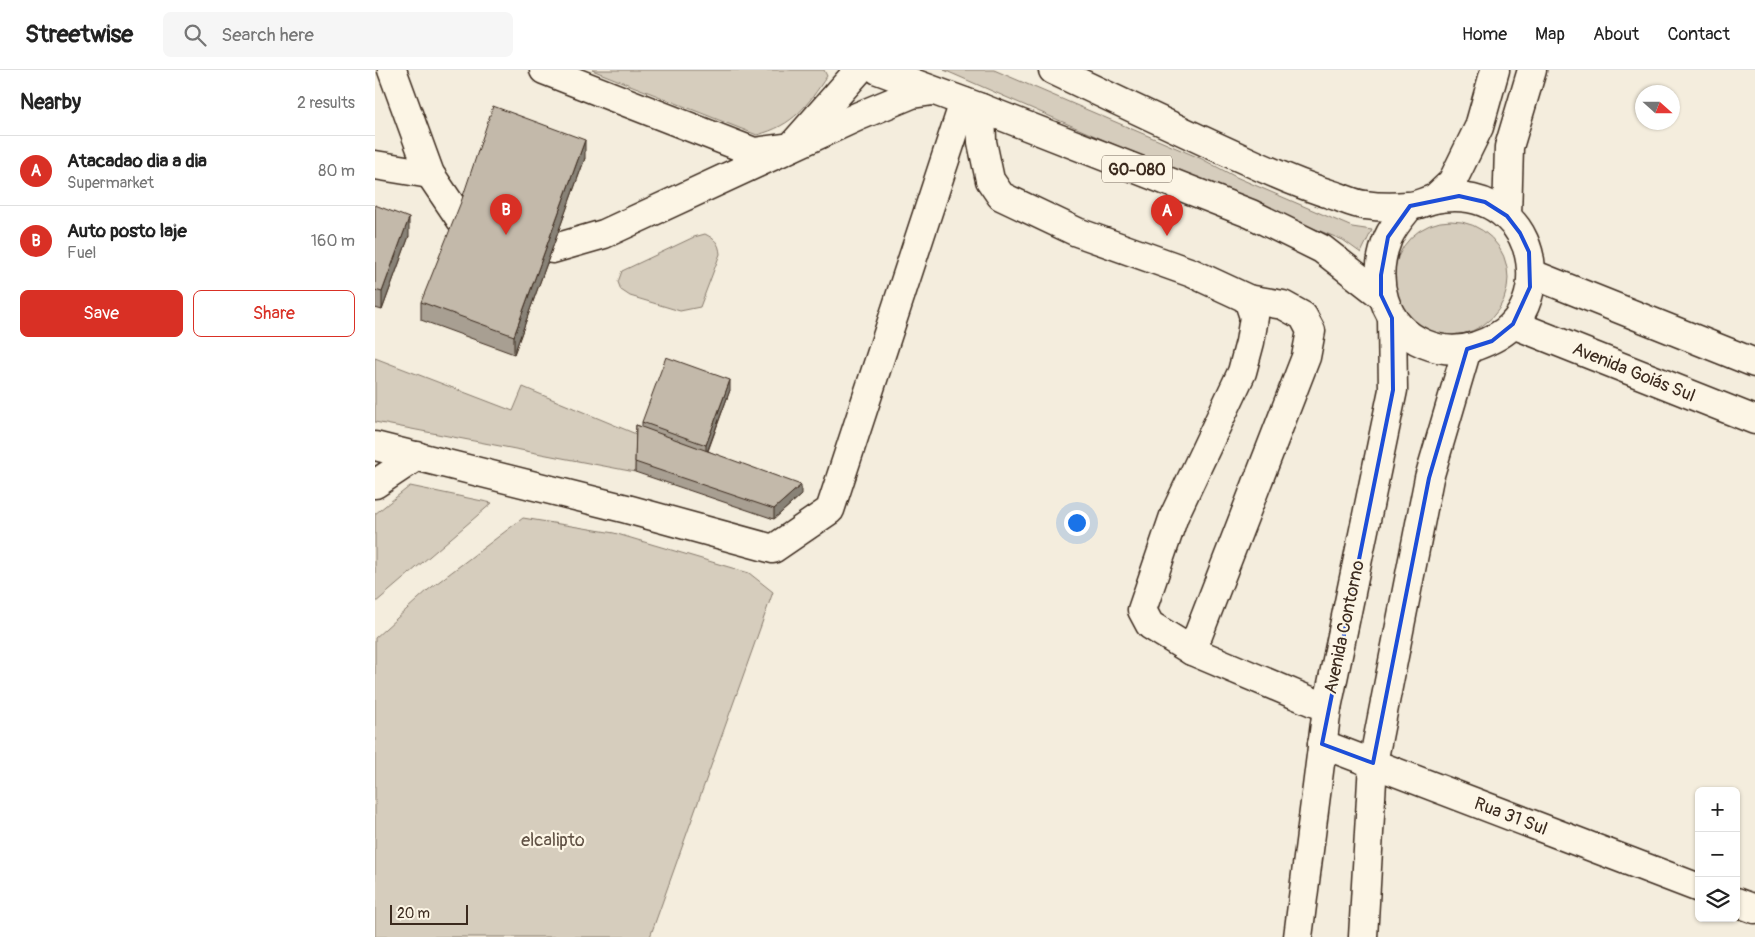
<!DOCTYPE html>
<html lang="en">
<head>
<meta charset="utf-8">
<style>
  body { margin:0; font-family:Pangolin,sans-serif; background:#f6f6f6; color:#222 }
  .controls { position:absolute; right:15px; bottom:15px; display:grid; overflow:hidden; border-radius:8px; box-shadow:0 1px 4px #0004 }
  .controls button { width:45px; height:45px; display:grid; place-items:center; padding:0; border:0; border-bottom:1px solid #e0e0e0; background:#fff; color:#222; font:25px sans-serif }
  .compass { position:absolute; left:1260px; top:15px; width:45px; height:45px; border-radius:50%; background:#fff; box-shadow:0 1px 4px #0004; rotate:111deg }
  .scale { position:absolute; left:15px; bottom:12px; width:78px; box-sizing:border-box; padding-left:5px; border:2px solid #3b2a1e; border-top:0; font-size:14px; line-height:18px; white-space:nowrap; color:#3b2a1e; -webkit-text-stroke:4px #fcf5e5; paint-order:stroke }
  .you { position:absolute; left:701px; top:452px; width:18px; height:18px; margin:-12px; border:4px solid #fff; border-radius:50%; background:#1a73e8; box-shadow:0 0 0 8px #1a73e833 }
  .badge { display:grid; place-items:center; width:32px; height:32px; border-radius:50%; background:#d93025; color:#fff; font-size:16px; font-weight:700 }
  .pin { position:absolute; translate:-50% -41px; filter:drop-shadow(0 1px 2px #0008) }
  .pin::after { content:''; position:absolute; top:26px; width:18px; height:15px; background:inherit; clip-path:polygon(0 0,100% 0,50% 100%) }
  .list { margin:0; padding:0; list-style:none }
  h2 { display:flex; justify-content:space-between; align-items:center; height:65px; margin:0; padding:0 20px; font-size:21px }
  h2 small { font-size:16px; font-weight:400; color:#767676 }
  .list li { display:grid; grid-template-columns:32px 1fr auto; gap:15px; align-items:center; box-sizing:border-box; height:70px; padding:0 20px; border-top:1px solid #e0e0e0 }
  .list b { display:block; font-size:19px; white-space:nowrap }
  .list p { margin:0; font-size:16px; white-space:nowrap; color:#767676 }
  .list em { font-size:16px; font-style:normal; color:#767676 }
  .actions { display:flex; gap:10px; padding:15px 20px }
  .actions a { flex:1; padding:11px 0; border:1px solid #d93025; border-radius:8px; text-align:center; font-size:18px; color:#d93025 }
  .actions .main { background:#d93025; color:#fff }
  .icon { flex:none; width:28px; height:28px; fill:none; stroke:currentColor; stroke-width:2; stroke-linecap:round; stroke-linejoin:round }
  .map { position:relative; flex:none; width:1380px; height:867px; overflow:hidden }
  header { display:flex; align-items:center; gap:30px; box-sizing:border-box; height:70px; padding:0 25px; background:#fff; border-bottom:1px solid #e0e0e0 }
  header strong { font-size:24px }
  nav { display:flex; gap:28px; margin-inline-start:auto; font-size:18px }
  .search { width:350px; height:45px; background:#f6f6f6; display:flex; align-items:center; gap:12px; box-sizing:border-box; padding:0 18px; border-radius:8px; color:#767676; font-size:19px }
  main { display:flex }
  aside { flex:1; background:#fff }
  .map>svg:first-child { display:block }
  .green { fill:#d6cdbd; stroke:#887c6e }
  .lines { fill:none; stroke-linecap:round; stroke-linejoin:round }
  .minor-casing { stroke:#3b2a1e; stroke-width:31 }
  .major-casing { stroke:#3b2a1e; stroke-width:31 }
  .minor { stroke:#fcf5e5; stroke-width:28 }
  .major { stroke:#fcf5e5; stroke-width:28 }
  .wall { fill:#a89f92; stroke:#3b2a1e }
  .shaded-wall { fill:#888277; stroke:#3b2a1e }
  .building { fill:#c3b9aa; stroke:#3b2a1e }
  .marked { fill:none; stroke:#1d4ed8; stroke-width:4; stroke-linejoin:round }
  .labels { text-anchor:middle; stroke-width:4.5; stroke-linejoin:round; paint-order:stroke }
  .shield { fill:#fcf5e5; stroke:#75675a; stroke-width:1 }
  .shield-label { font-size:16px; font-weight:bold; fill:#3b2a1e }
  .street-label { font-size:18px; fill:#3b2a1e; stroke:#fcf5e5 }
  .park-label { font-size:18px; fill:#625346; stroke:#fcf5e5 }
</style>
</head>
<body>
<header>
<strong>Streetwise</strong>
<div class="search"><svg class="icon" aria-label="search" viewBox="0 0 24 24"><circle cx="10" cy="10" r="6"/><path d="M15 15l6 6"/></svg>Search here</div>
<nav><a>Home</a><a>Map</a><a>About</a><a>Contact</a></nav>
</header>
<main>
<aside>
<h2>Nearby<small>2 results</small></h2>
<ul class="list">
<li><span class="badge">A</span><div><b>Atacadao dia a dia</b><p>Supermarket</p></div><em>80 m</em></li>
<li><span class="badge">B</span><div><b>Auto posto laje</b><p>Fuel</p></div><em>160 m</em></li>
</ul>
<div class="actions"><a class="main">Save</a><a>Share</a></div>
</aside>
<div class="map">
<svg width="1380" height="867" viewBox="0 0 1380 867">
  <rect width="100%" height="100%" fill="#f4eddd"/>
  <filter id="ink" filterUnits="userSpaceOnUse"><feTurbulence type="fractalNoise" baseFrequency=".02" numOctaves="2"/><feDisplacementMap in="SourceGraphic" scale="10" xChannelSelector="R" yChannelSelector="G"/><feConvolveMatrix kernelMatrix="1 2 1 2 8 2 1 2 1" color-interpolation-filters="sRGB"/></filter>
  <g filter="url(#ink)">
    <g class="green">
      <path d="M 217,0 L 449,0 L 452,6 C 432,36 419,55 382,65 Z"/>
      <path d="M 569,0 L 619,0 L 827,89 L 861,107 L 977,157 L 997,160 L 986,183 L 968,170 L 864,129 Z"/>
      <circle cx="1076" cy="208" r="57"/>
      <path d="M 330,164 C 340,169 344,173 345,184 L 325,237 L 305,241 L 255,226 L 246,220 L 243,212 L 247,201 L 319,167 Z"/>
      <path d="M 0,288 L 138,341 L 148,317 L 261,364 L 260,402 L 0,352 Z"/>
      <path d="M 35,416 L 117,433 L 0,533 L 0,444 Z"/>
      <path d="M 148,448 L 239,463 L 374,503 L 398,522 L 275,867 L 0,867 L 0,568 L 53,520 Z"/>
    </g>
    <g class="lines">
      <defs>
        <g id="minor">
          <path d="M 17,0 L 55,104 L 86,150"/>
          <path d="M 169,0 L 379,82 L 416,77 L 484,0"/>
          <path d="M 606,38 L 607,72 L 615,110 L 626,126 L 702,162 L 817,203 L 873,229 L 908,235 L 928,246 L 936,261 L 931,287 L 817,581"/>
          <path d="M 0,95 L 55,104"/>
          <path d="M 177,179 L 229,164 L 484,46 L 537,24 L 558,21"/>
          <path d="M 873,229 L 879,247 L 875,272 L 867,302 L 799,446 L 767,540 L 775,555 L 817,581 L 952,638"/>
          <path d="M 0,376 L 252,439 L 398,479 L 455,440 L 589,32"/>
          <path d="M 0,414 L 42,386"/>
          <path d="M 947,674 L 1324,818"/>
          <path d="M 1361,832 L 1380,839"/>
        </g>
        <g id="major">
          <path d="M 503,0 L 606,38 L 876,144 L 947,179 L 1006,225"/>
          <path d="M 678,0 C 741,30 804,60 868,89 C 898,103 928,116 961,126 C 970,129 980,134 990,135 C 1003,137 1020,137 1033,136 C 1042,136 1050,131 1059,129 C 1085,124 1112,128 1132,147 C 1161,173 1165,224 1138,254 C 1128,265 1115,271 1101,276 C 1085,281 1067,281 1050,274 C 1008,257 996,209 1013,168 C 1018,156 1027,146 1035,136"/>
          <path d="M 1059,129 L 1077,112 L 1104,57 L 1120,0"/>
          <path d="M 1132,146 L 1134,77 L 1157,0"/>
          <path d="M 1157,204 L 1380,293"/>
          <path d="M 1138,254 L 1380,350"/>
          <path d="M 923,867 L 952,638 L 1018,320 L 1017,248"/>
          <path d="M 988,867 L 998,693 L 1054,408 L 1092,279"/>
        </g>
      </defs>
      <use href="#minor" class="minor-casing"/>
      <use href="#major" class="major-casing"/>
      <use href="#minor" class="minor"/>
      <use href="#major" class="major"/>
    </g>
    <g class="wall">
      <path d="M 210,88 L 139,284 L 46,250 L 46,232 Z"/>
      <path d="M 0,135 L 34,166 L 7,240 L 0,238 Z"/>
      <path d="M 355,320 L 333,381 L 426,425 L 399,449 L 260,402 L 261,355 L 267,357 L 267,352 Z"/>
    </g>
    <g class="shaded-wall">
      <path d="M 210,70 L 210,88 L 139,284 L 139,266 Z"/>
      <path d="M 34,148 L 34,166 L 7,240 L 7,222 Z"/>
      <path d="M 355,310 L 355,320 L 331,385 L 331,375 Z"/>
      <path d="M 426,415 L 426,425 L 399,449 L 399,439 Z"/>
    </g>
    <g class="building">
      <path d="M 118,36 L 210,70 L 139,266 L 46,232 L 86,132 Z"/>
      <path d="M 0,135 L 34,148 L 7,222 L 0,220 Z"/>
      <path d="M 291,287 L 355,310 L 331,375 L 267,352 Z"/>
      <path d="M 261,355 L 426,415 L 399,439 L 260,392 Z"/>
    </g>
  </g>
  <path class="marked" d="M 1084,126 L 1110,132 L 1132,146 L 1145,163 L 1154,182 L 1155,217 L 1138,254 L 1117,271 L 1092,279 L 1054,408 L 998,693 L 947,674 L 1018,320 L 1017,248 L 1006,225 L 1006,205 L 1013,167 L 1035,136 Z"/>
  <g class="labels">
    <rect class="shield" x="727" y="85.5" width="70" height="27" rx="4"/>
    <g class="shield-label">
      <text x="762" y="105">GO-080</text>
    </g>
    <g class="street-label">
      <text transform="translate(1259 302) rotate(22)" y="6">Avenida Goiás Sul</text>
      <text transform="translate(969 557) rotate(-78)" y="6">Avenida Contorno</text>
      <text transform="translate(1136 746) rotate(21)" y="6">Rua 31 Sul</text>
    </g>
    <g class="park-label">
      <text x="178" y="776">elcalipto</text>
    </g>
  </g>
</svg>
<div class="controls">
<button>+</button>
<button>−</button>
<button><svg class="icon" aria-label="layers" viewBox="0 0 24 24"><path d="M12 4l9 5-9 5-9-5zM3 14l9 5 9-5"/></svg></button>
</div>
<svg class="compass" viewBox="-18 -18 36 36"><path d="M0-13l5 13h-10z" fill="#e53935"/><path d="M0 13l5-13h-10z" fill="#767676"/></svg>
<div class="scale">20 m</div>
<div class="you"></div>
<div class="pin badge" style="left:792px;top:166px">A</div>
<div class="pin badge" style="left:131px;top:165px">B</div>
</div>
</main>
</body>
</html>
